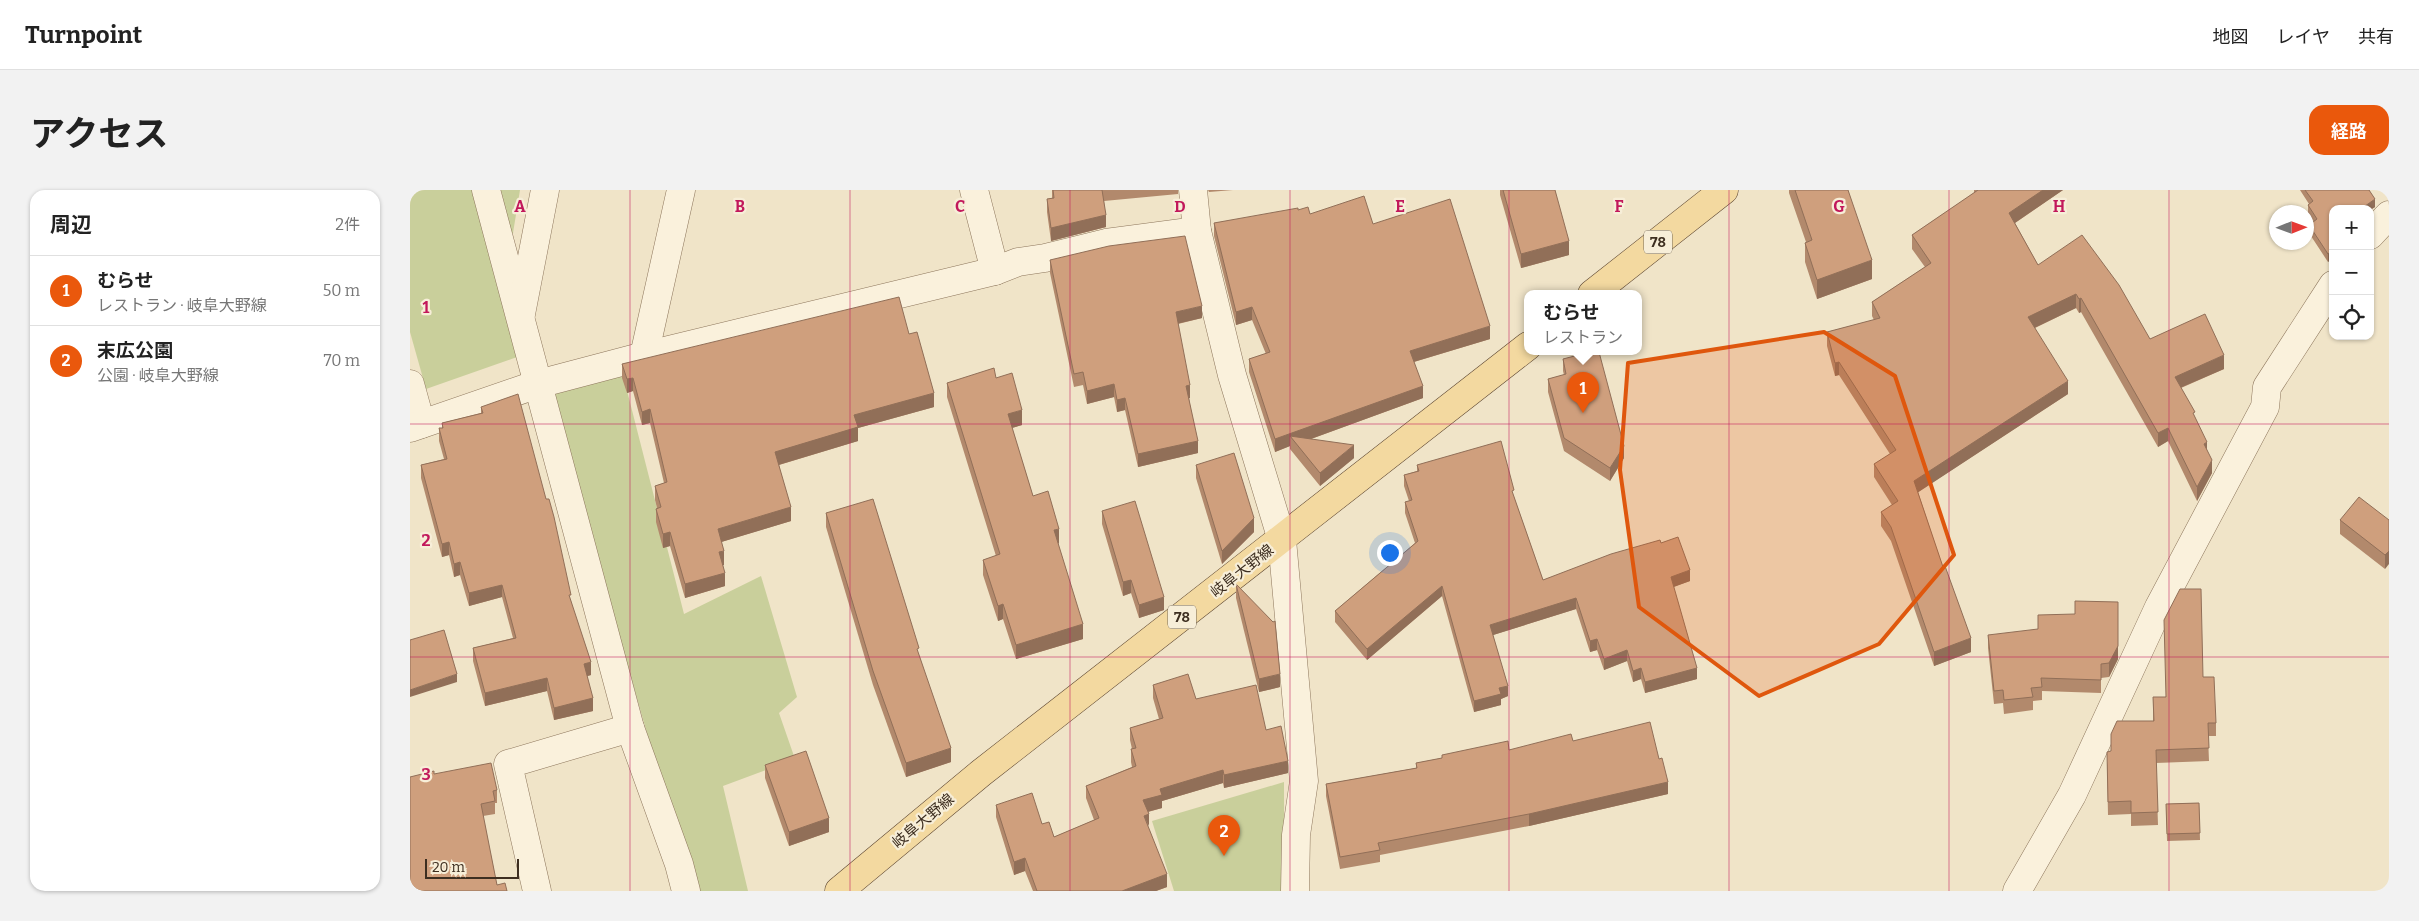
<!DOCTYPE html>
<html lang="ja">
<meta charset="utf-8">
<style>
body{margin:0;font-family:Bitter,"Noto Sans JP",serif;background:#f2f2f2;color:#222}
.controls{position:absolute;right:15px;top:15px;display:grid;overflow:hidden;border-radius:10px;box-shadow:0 1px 4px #0004}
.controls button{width:45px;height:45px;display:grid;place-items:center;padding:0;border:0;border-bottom:1px solid #e0e0e0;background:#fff;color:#222;font:25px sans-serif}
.compass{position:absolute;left:1859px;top:15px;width:45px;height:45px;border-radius:50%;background:#fff;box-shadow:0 1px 4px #0004;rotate:89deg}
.scale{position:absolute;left:15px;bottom:12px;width:94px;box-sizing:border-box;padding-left:5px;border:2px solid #3d2e20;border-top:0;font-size:14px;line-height:18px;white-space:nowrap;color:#3d2e20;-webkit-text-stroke:4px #f7eed8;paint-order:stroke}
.you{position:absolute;left:979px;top:362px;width:18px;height:18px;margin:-12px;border:4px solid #fff;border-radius:50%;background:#1a73e8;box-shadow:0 0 0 8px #1a73e833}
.badge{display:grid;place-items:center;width:32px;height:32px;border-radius:50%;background:#ea580c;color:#fff;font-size:16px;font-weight:700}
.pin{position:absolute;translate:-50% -41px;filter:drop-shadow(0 1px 2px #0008)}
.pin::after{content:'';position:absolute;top:26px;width:18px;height:15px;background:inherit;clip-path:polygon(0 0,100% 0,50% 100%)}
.popup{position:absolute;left:1114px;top:100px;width:118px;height:65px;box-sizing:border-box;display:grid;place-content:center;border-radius:10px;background:#fff;filter:drop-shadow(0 1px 4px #0005);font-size:16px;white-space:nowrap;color:#767676}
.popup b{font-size:19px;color:#222}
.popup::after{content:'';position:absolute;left:50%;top:100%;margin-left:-10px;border:10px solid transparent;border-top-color:#fff}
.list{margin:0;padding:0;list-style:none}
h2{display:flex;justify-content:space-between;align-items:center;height:65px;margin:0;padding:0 20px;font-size:21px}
h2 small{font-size:16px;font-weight:400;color:#767676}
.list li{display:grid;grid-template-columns:32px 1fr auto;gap:15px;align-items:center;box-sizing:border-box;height:70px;padding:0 20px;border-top:1px solid #e0e0e0}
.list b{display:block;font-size:19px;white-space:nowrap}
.list p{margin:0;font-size:16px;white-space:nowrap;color:#767676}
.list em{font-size:16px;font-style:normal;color:#767676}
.icon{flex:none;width:28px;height:28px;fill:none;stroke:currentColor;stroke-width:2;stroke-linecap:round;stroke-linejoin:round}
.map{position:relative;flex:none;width:1979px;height:701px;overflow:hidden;border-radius:15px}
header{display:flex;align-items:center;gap:30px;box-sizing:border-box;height:70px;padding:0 25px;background:#fff;border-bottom:1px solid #e0e0e0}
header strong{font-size:24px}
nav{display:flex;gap:28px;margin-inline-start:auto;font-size:18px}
.intro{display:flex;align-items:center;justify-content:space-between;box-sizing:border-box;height:120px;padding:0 30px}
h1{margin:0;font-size:35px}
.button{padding:12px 22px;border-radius:15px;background:#ea580c;color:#fff;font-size:18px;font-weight:700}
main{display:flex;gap:30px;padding:0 30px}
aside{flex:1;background:#fff;border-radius:15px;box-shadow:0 1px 4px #0004}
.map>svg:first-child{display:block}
.green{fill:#c9cf9b}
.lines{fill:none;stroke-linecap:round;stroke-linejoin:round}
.minor-casing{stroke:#8d765c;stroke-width:29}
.primary-casing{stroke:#5b4430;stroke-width:29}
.minor{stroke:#faf1dc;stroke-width:28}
.primary{stroke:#f3d9a0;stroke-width:28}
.wall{fill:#b2896c}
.shaded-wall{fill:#916f58}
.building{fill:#cf9f7d;stroke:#916f58}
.marked{fill:#df570d;fill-opacity:0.2;stroke:#df570d;stroke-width:4;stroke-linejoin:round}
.grid{fill:none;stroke:#c2185b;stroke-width:1;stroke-opacity:0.55}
.labels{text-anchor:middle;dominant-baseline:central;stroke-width:4.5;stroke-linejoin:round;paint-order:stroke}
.shield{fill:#f7eed8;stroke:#756857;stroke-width:1}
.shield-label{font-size:14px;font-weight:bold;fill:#3d2e20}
.street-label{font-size:15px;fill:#3d2e20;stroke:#f7eed8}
.grid-label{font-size:16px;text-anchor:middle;font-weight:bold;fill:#c2185b;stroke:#f7eed8;stroke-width:4.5;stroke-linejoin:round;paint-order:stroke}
</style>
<header>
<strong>Turnpoint</strong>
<nav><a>地図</a><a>レイヤ</a><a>共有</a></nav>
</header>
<div class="intro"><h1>アクセス</h1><a class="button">経路</a></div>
<main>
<aside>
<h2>周辺<small>2件</small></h2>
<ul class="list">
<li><span class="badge">1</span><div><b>むらせ</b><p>レストラン · 岐阜大野線</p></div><em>50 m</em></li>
<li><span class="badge">2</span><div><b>末広公園</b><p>公園 · 岐阜大野線</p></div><em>70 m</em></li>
</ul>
</aside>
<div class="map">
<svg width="1979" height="701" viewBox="0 0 1979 701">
<rect width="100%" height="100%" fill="#f0e4c8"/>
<g class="green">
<polygon points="0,0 63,0 110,166 16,199 0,142"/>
<polygon points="78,0 110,0 103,43 90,47"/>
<polygon points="212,181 274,424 351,386 387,507 369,523 385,569 313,596 338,701 282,701 139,200"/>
<polygon points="874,592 874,701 764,701 742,631"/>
</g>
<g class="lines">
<defs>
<g id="minor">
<polyline points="76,0 220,538 269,674 276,701"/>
<polyline points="564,0 585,81"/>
<polyline points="783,0 787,41 822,185 872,350 894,591 886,645 885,701"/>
<polyline points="1960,45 1979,25"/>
<polyline points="111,124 135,0"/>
<polyline points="234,166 271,0"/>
<polyline points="0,194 11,234"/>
<polyline points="0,238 128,194 234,166 585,81 608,72 635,68 696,53 787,41"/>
<polyline points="127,701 98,574 220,538"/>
<polyline points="1607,701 1662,605 1749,417 1855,217 1857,197 1923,95"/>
</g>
<g id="primary">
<polyline points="1182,104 1314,0"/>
<polyline points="429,701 571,583 1118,156"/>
</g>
</defs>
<use href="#minor" class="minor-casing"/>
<use href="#primary" class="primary-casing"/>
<use href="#minor" class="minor"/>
<use href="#primary" class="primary"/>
</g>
<g class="wall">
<polygon points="642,0 768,0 768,4 694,11 696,37 641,51 637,22 637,9 642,8"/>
<polygon points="798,0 823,0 799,2"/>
<polygon points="1090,0 1145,0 1159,65 1111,78 1090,5"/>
<polygon points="1379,0 1438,0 1462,89 1407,109 1395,72 1395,53 1396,52 1379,3"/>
<polygon points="1564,0 1653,0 1605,33 1628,75 1740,149 1814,179 1771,198 1785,228 1797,260 1802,283 1787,311 1758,251 1748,257 1671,122 1669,123 1666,118 1625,138 1658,204 1508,302 1561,462 1524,476 1481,351 1471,336 1471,322 1482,315 1464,287 1464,274 1480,264 1429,185 1425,186 1417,156 1417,142 1464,130 1462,126 1462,112 1515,77 1502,59 1502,45 1564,3"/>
<polygon points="1890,0 1959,0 1965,17 1960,20 1960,19 1923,19 1918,72 1899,43 1899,35 1904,32 1898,23 1898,15 1899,14"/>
<polygon points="888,20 900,24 963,34 1080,149 1004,172 1013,208 901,249 944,268 910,296 880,259 880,256 865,262 839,182 839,169 856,164 842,130 826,135 804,46 804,33"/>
<polygon points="640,70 792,128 768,134 780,208 779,208 788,263 728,277 715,220 707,222 704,207 677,214 673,195 664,197 640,83"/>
<polygon points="499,144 524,217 448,238 448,251 369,275 381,331 311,352 315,396 275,408 260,356 253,358 246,332 246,319 247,318 245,310 245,296 254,293 240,233 232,235 223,201 217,203 212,188 212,174"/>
<polygon points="1153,169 1214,268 1200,291 1154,261 1138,202 1138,189 1154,185 1153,181"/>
<polygon points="586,188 612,235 602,238 623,306 649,353 648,354 673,449 606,469 593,429 588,431 573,385 573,370 586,366 537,207 537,193"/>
<polygon points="71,217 161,411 181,485 177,486 183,521 144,530 137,501 75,516 63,471 63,458 103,448 92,407 59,416 50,385 44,387 39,365 32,367 11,288 11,275 34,269 29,251 29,238 32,238 32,233 71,223"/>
<polygon points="786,275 844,342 812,374 786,288"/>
<polygon points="1007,275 1104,307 1133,390 1251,353 1280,391 1263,397 1287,489 1235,503 1231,489 1223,492 1217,471 1194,480 1187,460 1180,462 1166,419 1083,445 1098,506 1091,509 1091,515 1064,522 1032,406 957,470 925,432 925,421 1005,353 995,323 995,312 999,311 994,296 994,285 1007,281"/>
<polygon points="692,321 754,420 729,428 721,403 713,406 692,334"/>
<polygon points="416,323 509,465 541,572 496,587 463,495 416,337"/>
<polygon points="1930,330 1979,330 1975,379 1930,344"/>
<polygon points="826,394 870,497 849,502 826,408"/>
<polygon points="1578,445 1708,469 1699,487 1691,488 1691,503 1632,501 1632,510 1623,511 1623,520 1594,524 1593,513 1584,514 1578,458"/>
<polygon points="1793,487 1806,533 1806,546 1798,546 1799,571 1746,573 1748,635 1721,636 1721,624 1698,625 1697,575 1701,561 1743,531 1743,507 1755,507"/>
<polygon points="743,495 786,509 856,540 878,583 814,598 813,593 752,611 752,618 738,622 738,637 757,697 746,701 623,701 615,681 604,685 586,627 586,615 632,634 644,647 684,630 676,608 676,596 722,577 721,572 721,559 722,559 720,550 720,538 749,529 743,508"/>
<polygon points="1163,551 1249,569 1258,604 1119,636 970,665 970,672 930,679 916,606 916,594 1006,578 1006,573 1032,568 1032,565 1099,560"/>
<polygon points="355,575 419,642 379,656 355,588"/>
<polygon points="24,584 87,600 87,613 85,613 85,624 73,626 87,695 0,701"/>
<polygon points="1789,613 1790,650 1757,651 1756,614"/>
</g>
<g class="shaded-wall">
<polygon points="1633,0 1653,0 1599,37 1599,23"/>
<polygon points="1965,9 1965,17 1960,20 1960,19 1951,19"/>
<polygon points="696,25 696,37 641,51 641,38"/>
<polygon points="1159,51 1159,65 1111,78 1111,64"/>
<polygon points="1923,61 1923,69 1918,72 1918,64"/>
<polygon points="1462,70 1462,89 1407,109 1407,90"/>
<polygon points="1666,104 1666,118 1618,141 1618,127"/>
<polygon points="1671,108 1671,122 1669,123 1669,109"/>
<polygon points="792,116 792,128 766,134 766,122"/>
<polygon points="842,117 842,130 826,135 826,122"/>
<polygon points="1080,136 1080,149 1000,173 1000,161"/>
<polygon points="1814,165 1814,179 1765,200 1765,187"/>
<polygon points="1429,172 1429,185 1425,186 1425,173"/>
<polygon points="223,188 223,201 217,203 217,189"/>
<polygon points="1658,191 1658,204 1504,305 1504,291"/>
<polygon points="704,194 704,207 677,214 677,201"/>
<polygon points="780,195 780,208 776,209 776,196"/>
<polygon points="1013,196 1013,208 887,254 880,246 880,256 865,262 865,249"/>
<polygon points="524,203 524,217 448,238 448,251 365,276 365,262 444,225"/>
<polygon points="715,208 715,220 707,222 707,210"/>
<polygon points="240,219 240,233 232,235 232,222"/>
<polygon points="612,220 612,235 598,239 598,224"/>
<polygon points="1758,238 1758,251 1748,257 1748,243"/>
<polygon points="788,251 788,263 728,277 728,264"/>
<polygon points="1797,252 1797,266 1794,254"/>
<polygon points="944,255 944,268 910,296 910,283"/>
<polygon points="1214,256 1214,268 1200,291 1200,278"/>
<polygon points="1802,270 1802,283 1787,311 1787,297"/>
<polygon points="381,317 381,331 308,353 308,339"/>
<polygon points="844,328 844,342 812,374 812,361"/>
<polygon points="649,339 649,353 644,355 644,340"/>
<polygon points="260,342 260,356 253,358 253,344"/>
<polygon points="39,352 39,365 32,367 32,354"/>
<polygon points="314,361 314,375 309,376 309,362"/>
<polygon points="1979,361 1979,374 1975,379 1975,365"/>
<polygon points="50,372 50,385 44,387 44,374"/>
<polygon points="1280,380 1280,391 1261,398 1261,387"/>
<polygon points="315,383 315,396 275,408 275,394"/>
<polygon points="721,390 721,403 713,406 713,392"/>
<polygon points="92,395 92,407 59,416 59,403"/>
<polygon points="1032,396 1032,406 957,470 957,459"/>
<polygon points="754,407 754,420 729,428 729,415"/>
<polygon points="1166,408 1166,419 1080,446 1080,435"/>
<polygon points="1708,412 1708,469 1699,487 1699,473"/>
<polygon points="593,414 593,429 588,431 588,416"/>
<polygon points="673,434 673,449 606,469 606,455"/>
<polygon points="1561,448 1561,462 1524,476 1524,462"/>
<polygon points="1187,449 1187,460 1180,462 1180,451"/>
<polygon points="1217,460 1217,471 1194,480 1194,469"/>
<polygon points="181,472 181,485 174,487 174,474"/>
<polygon points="1231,478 1231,489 1223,492 1223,481"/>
<polygon points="1287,478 1287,489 1235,503 1235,492"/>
<polygon points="47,484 47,492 0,507 0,500"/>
<polygon points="870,484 870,497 849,502 849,489"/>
<polygon points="137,488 137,501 75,516 75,503"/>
<polygon points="1098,496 1098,506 1091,509 1091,515 1064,522 1064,511 1089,498"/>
<polygon points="183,508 183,521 144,530 144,518"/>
<polygon points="541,558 541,572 496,587 496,573"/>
<polygon points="878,571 878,583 814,598 814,585"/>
<polygon points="813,580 813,593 752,611 752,618 733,623 733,610 750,599"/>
<polygon points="1258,592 1258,604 1119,636 1119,624"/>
<polygon points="739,624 739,636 734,626"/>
<polygon points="419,628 419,642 379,656 379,642"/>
<polygon points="615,668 615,681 604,685 604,672"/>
<polygon points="757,684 757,697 746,701 712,701"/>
</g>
<g class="building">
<polygon points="643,0 692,0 696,25 641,38 637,9 644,8"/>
<polygon points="1093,0 1145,0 1159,51 1111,64"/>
<polygon points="1385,0 1438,0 1462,70 1407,90 1395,53 1402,50"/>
<polygon points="1568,0 1633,0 1599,23 1628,75 1672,45 1709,95 1740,149 1795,124 1814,165 1765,187 1785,222 1783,223 1797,252 1794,254 1802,270 1787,297 1758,238 1748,243 1671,108 1669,109 1666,104 1618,127 1658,191 1504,291 1533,377 1535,376 1561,448 1524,462 1481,337 1471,322 1488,311 1464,274 1486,260 1429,172 1425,173 1417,142 1470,128 1462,112 1521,73 1502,45"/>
<polygon points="1895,0 1959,0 1965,9 1951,19 1923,19 1923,61 1918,64 1899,35 1907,29 1898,15 1903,11"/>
<polygon points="954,6 963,34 1040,9 1080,136 1000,161 1013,196 865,249 839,169 860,162 842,117 826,122 804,33 888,18 888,20 898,17 900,24"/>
<polygon points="775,46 792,116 766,122 780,195 776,196 788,251 728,264 715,208 707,210 704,194 677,201 673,182 664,184 640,70 699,56"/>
<polygon points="489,107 499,144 507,142 524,203 444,225 448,237 365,262 381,317 308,339 314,361 309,362 315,383 275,394 260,342 253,344 246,319 251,317 245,296 257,292 240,219 232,222 223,188 217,189 212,174"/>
<polygon points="1180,162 1189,162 1214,256 1200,278 1154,248 1138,189 1156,184 1153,169"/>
<polygon points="584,178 586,188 602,183 612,220 598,224 623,306 638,301 649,339 644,340 673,434 606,455 593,414 588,416 573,370 590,364 537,193"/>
<polygon points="108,204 136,309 139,309 144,327 161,405 159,405 181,472 174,474 183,508 144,518 137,488 75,503 63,458 106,448 92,395 59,403 50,372 44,374 39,352 32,354 11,275 37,269 29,238 33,238 32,233 73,223 71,217"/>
<polygon points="880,246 944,255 910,283"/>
<polygon points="1091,251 1104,300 1102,301 1133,390 1201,364 1250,350 1251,353 1268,347 1280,380 1261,387 1287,478 1235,492 1231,478 1223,481 1217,460 1194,469 1187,449 1180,451 1166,408 1080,435 1098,496 1089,498 1091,504 1064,511 1032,396 957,459 925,421 1008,351 995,312 1002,310 994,285 1009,281 1007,275"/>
<polygon points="824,263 844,328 812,361 786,275"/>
<polygon points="1949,307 1979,330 1979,361 1975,365 1930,330"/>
<polygon points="463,309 509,458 507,459 541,558 496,573 463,481 416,323"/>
<polygon points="725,311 754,407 729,415 721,390 713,392 692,321"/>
<polygon points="826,394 863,432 865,431 870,484 849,489"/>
<polygon points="1770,399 1791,399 1793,487 1804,487 1806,533 1798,533 1799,558 1746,560 1748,622 1721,623 1721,611 1698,612 1697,562 1701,561 1701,544 1707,531 1744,531 1743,507 1756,507 1754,430"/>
<polygon points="1665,411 1708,412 1708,456 1699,473 1691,474 1691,490 1631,488 1632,497 1621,498 1623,507 1594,510 1593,500 1584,501 1578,445 1628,439 1628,425 1665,424"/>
<polygon points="34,440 47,484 0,500 0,450"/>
<polygon points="778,484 786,509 846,495 856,540 871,536 878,571 814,585 813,580 750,599 752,605 733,610 739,624 734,626 757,684 712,701 627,701 615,668 604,672 586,615 622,603 632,634 639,632 644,647 689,628 676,596 726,576 721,559 726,558 720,538 753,528 743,495"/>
<polygon points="1240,532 1249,569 1252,568 1258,592 1119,624 968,653 970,660 930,667 916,594 1007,578 1006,573 1032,568 1032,565 1098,551 1099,560 1161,544 1163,551"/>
<polygon points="396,561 419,628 379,642 355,575"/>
<polygon points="81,573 87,600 83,601 85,611 71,614 87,695 95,693 97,701 0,701 0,587 24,581 24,584"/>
<polygon points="1789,613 1790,643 1757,644 1756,614"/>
</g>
<path class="marked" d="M1414,142L1485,186L1544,365L1469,454L1349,506L1229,417L1210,280L1218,173Z"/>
<path class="grid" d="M220,0V701M440,0V701M660,0V701M880,0V701M1099,0V701M1319,0V701M1539,0V701M1759,0V701M0,234H1979M0,467H1979"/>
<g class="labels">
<g class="shield">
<rect x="1234" y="40.5" width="28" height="23" rx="4"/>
<rect x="758" y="415.5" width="28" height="23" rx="4"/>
</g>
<g class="shield-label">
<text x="1248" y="52">78</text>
<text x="772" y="427">78</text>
</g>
<g class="street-label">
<text transform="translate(832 381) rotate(-38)">岐阜大野線</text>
<text transform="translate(513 631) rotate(-40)">岐阜大野線</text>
</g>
</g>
<g class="grid-label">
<text x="110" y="22">A</text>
<text x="330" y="22">B</text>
<text x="550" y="22">C</text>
<text x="770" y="22">D</text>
<text x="990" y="22">E</text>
<text x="1209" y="22">F</text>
<text x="1429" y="22">G</text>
<text x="1649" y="22">H</text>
<text x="16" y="123">1</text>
<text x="16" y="356">2</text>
<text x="16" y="590">3</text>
</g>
</svg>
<div class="controls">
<button>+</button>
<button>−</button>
<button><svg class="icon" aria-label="locate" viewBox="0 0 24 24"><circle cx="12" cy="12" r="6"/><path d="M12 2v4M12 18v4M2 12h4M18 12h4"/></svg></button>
</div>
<svg class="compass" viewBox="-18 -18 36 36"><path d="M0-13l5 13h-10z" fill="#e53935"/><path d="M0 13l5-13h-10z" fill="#767676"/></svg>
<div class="scale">20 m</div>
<div class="you"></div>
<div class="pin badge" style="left:1173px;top:223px">1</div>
<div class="popup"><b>むらせ</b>レストラン</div>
<div class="pin badge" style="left:814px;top:666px">2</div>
</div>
</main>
